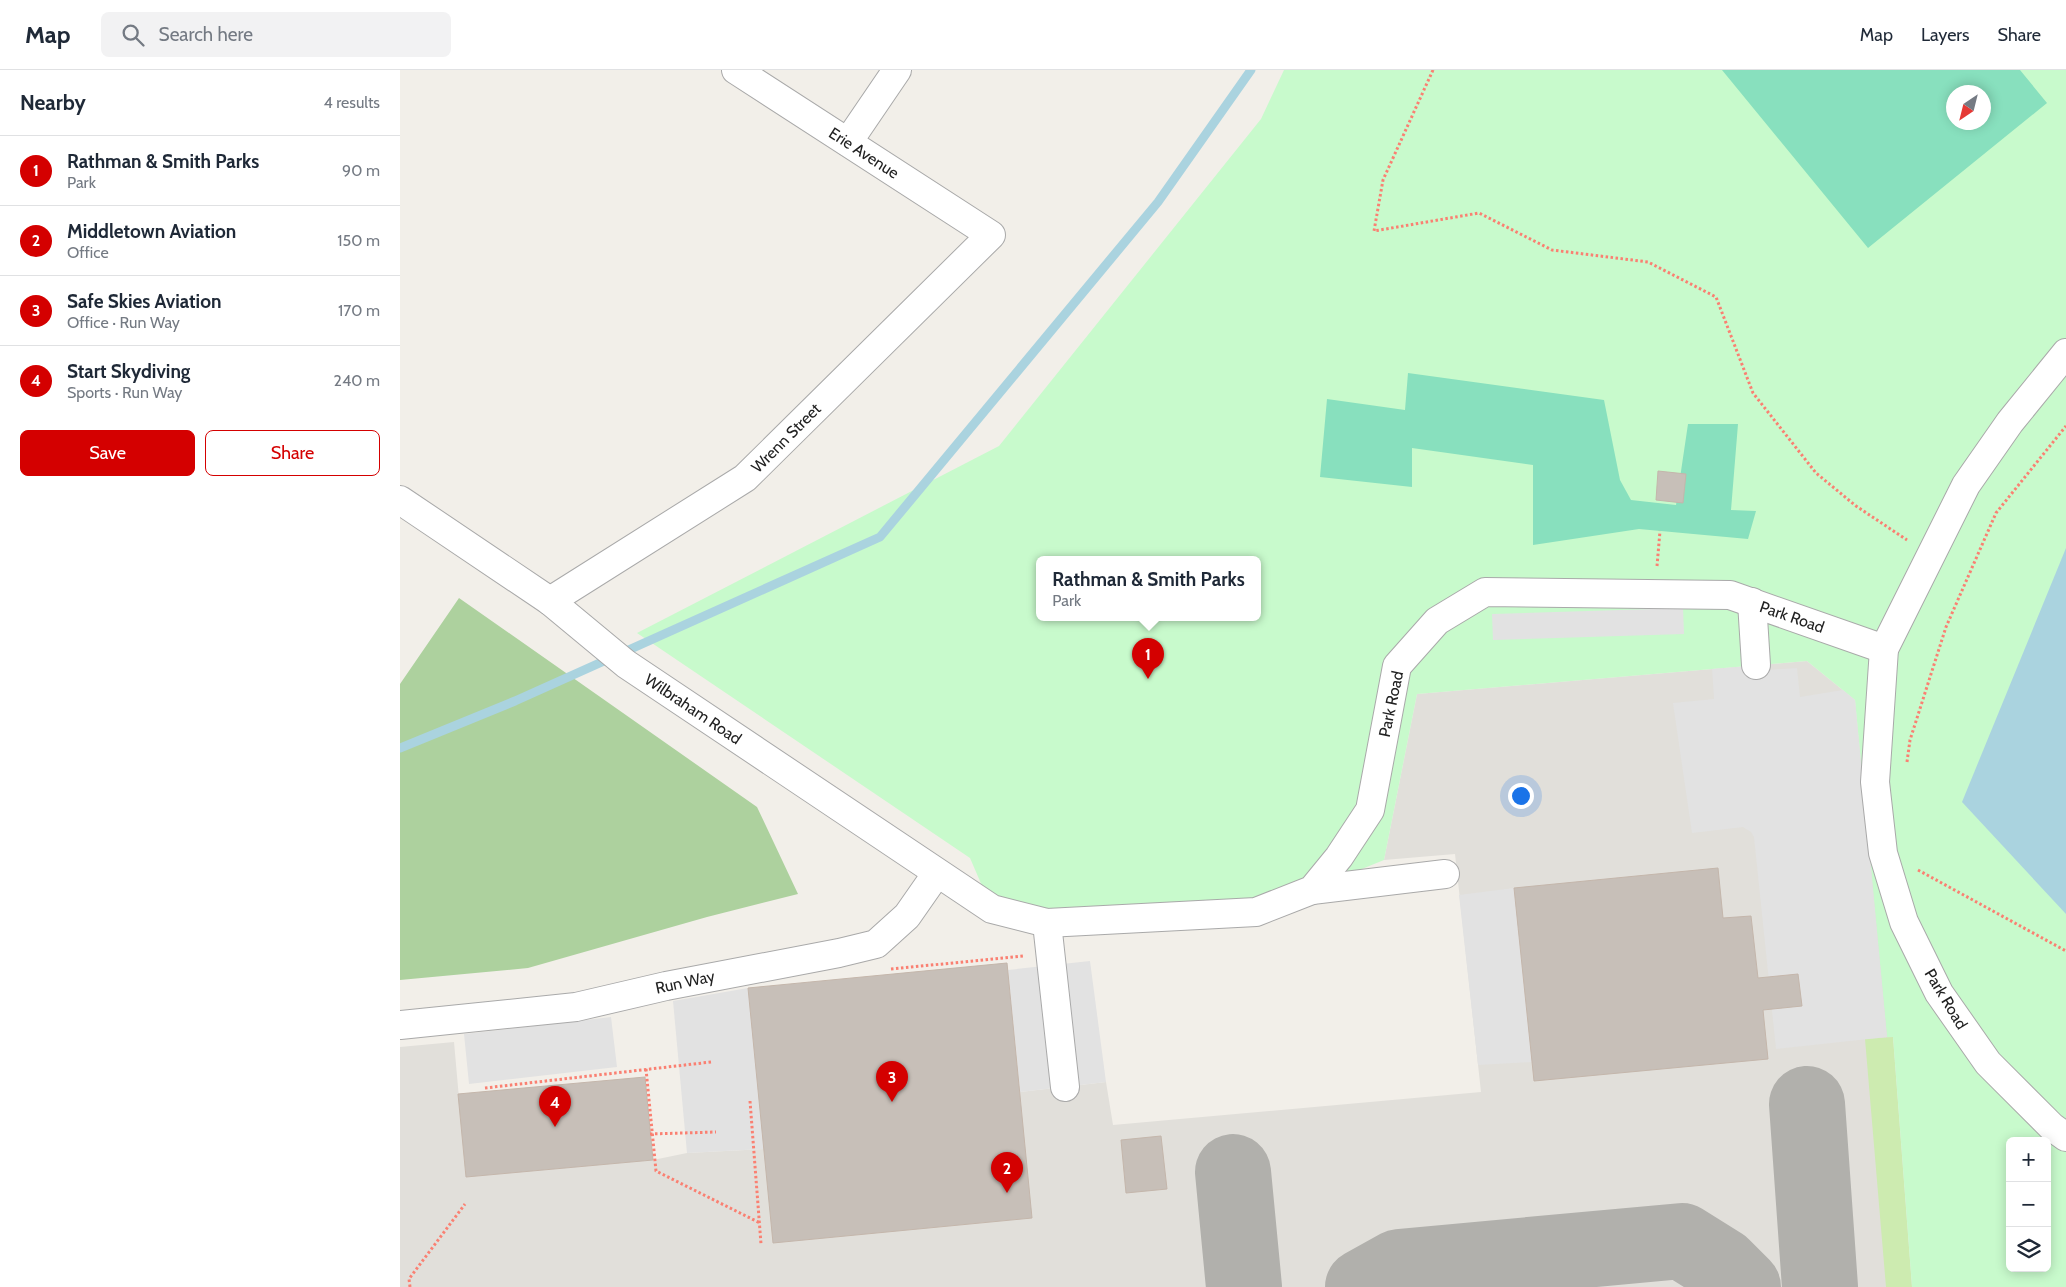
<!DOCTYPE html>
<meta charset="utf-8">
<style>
body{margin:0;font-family:Cabin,sans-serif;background:#f2f2f3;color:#1f2937}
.controls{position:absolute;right:15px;bottom:15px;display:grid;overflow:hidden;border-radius:8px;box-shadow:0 2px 12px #0003}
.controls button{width:45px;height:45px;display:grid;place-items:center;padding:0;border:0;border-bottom:1px solid #e0e1e3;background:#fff;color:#1f2937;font:25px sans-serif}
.compass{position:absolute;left:1546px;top:15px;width:45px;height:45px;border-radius:50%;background:#fff;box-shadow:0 2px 12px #0003;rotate:215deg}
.you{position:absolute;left:1120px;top:725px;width:18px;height:18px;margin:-12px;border:4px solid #fff;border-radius:50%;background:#1a73e8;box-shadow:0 0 0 8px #1a73e833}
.badge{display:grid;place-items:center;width:32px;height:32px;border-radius:50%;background:#d40000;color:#fff;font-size:16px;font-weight:700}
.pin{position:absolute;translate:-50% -41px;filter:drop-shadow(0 1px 2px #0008)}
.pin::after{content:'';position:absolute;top:26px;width:18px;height:15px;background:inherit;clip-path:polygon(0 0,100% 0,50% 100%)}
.popup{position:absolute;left:636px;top:486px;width:225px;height:65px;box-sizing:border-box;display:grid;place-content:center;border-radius:8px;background:#fff;filter:drop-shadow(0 1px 4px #0005);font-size:16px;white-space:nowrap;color:#747a83}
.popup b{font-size:19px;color:#1f2937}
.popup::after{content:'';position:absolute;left:50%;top:100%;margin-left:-10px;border:10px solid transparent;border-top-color:#fff}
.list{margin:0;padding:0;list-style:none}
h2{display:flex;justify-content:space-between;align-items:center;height:65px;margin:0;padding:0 20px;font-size:21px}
h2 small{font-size:16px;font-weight:400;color:#747a83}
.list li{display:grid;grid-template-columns:32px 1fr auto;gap:15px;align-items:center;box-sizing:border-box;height:70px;padding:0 20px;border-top:1px solid #e0e1e3}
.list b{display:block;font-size:19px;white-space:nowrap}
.list p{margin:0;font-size:16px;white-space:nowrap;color:#747a83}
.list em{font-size:16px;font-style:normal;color:#747a83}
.actions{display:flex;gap:10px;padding:15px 20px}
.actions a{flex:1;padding:11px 0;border:1px solid #d40000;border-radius:8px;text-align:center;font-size:18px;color:#d40000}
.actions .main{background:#d40000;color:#fff}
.icon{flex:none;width:28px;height:28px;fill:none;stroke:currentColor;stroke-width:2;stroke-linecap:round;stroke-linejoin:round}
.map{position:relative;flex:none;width:1666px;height:1217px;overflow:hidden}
header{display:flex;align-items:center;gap:30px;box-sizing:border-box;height:70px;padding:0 25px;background:#fff;border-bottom:1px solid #e0e1e3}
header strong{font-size:24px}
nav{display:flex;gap:28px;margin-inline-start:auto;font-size:18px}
.search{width:350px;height:45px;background:#f2f2f3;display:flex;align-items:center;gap:12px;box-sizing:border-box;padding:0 18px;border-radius:8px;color:#747a83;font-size:19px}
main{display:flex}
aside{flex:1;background:#fff}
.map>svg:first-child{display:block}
.airport{fill:#e1dfda}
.grass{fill:#cdebb0}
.forest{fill:#add19e}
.park{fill:#c8facc;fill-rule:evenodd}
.pitch{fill:#88e0be;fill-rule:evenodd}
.parking{fill:#e2e2e2}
.water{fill:#aad3df}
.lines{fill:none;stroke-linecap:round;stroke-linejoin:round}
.stream{stroke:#aad3df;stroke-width:9}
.taxiway{stroke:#b1b0ac;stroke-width:76}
.building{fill:#c7bfb8;stroke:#c4b6ab}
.minor-casing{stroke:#a9a9a9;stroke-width:30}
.path{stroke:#fa8072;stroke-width:3;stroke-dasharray:2.5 2.5;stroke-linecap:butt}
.minor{stroke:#fff;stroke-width:28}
.labels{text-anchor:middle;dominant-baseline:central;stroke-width:4.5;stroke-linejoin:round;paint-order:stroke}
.street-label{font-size:16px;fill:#222;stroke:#fff}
</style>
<header>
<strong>Map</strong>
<div class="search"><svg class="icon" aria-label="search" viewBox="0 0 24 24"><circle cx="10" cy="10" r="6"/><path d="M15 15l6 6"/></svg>Search here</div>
<nav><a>Map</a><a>Layers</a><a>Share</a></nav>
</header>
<main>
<aside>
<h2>Nearby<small>4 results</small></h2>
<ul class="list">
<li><span class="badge">1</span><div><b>Rathman &amp; Smith Parks</b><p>Park</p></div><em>90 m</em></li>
<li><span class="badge">2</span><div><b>Middletown Aviation</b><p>Office</p></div><em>150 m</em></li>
<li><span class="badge">3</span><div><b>Safe Skies Aviation</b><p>Office · Run Way</p></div><em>170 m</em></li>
<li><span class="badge">4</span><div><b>Start Skydiving</b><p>Sports · Run Way</p></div><em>240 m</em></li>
</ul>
<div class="actions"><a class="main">Save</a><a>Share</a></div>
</aside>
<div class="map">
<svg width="1666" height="1217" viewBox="0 0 1666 1217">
<rect width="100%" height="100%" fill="#f2efe9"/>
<polygon class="airport" points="1407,591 1455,630 1488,967 1493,967 1512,1217 0,1217 0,977 54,972 66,1107 253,1090 287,1083 364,1079 348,918 607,893 620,1022 706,1012 713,1055 1081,1022 1055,784 984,790 1017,624"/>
<polygon class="grass" points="1493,967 1512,1217 1486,1217 1465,969"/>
<polygon class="forest" points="59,528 357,737 398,824 307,847 128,898 0,910 0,614"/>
<path class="park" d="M884,0H1666V1217H1512L1493,967H1487L1455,630L1407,591L1017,624L984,790L856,842L592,839L570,788L237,563L599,376L861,49ZM1554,22H1584V52H1554ZM639,490H857V548H639ZM1610,1071H1647V1198H1610Z"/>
<g class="pitch">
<path d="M1322,0H1620L1647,33L1468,178ZM1584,22V52H1554V22Z"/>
<polygon points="1008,303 1204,330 1220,410 1231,430 1276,435 1288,354 1338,354 1331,440 1356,441 1348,469 1239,459 1133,475 1133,395 1012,378 1012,417 920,407 927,329 1005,340"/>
</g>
<g class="parking">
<polygon points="1283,538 1284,564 1093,570 1092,544"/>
<polygon points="1365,595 1366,600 1397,598 1400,627 1443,620 1455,630 1487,967 1376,979 1354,767 1351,762 1343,757 1292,763 1273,633 1314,629 1312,599"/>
<polygon points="1114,818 1132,992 1078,995 1059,825"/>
<polygon points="690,891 706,1012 620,1022 608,900"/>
<polygon points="348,918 364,1079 287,1083 273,931"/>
<polygon points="211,947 217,997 69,1014 64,964"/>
</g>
<polygon class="water" points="1666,478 1666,844 1562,732"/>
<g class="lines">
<polyline class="stream" points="0,678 115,631 480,467 758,132 851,0"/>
<g class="taxiway">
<polyline points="1407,1034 1420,1217"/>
<polyline points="833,1102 844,1217"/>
<polyline points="963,1217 999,1197 1282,1171 1322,1196 1343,1217"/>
</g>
</g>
<g class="building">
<polygon points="1258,401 1286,404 1283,433 1256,430"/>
<polygon points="1318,798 1323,848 1351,846 1358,908 1398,904 1402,936 1363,940 1368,989 1134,1011 1114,818"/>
<polygon points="607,893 632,1148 373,1173 348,918"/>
<polygon points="245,1007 253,1090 66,1107 58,1024"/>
<polygon points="761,1066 767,1119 726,1123 721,1070"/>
</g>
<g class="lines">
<defs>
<g id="minor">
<polyline points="448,72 497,0"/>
<polyline points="1666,283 1610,352 1566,415 1484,579 1475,712 1483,783 1504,852 1539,923 1588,993 1652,1057 1666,1067"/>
<polyline points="0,430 150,531 226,594 592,839 647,853 856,842 912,820 939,787 970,740 997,596 1037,551 1085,522 1330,525 1484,579"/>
<polyline points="150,531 345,408 591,165 336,0"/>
<polyline points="1352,532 1356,595"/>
<polyline points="912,820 1045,804"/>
<polyline points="647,853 665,1017"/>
<polyline points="0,955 176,937 266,916 439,883 476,874 507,846 537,803"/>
</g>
</defs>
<use href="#minor" class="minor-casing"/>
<g class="path">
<polyline points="1033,0 983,110 974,161 1079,143 1152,180 1248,192 1316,227 1353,323 1416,403 1456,436 1507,470"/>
<polyline points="1257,496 1260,461"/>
<polyline points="1507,692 1510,670 1546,557 1596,443 1666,356"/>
<polyline points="1518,800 1666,881"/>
<polyline points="491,899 624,886"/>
<polyline points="246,999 256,1101 360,1153"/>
<polyline points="85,1018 311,992"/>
<polyline points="350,1031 361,1174"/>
<polyline points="250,1064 316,1062"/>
<polyline points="10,1217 9,1209 65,1134"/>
</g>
<use href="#minor" class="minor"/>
</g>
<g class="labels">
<g class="street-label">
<text transform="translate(464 83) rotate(33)">Erie Avenue</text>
<text transform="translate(386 368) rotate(-45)">Wrenn Street</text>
<text transform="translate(1392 547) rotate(19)">Park Road</text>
<text transform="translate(991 634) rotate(-78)">Park Road</text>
<text transform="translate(293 639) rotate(34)">Wilbraham Road</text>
<text transform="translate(285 912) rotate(-12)">Run Way</text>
<text transform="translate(1546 929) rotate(59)">Park Road</text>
</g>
</g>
</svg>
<div class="controls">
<button>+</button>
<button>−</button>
<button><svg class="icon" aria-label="layers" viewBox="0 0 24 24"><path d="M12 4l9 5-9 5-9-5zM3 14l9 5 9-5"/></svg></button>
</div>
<svg class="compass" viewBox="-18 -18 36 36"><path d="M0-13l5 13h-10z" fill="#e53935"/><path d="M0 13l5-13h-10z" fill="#747a83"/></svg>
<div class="you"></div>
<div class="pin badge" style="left:748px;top:609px">1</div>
<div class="popup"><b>Rathman &amp; Smith Parks</b>Park</div>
<div class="pin badge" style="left:607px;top:1123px">2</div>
<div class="pin badge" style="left:492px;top:1032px">3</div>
<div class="pin badge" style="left:155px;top:1057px">4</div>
</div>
</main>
